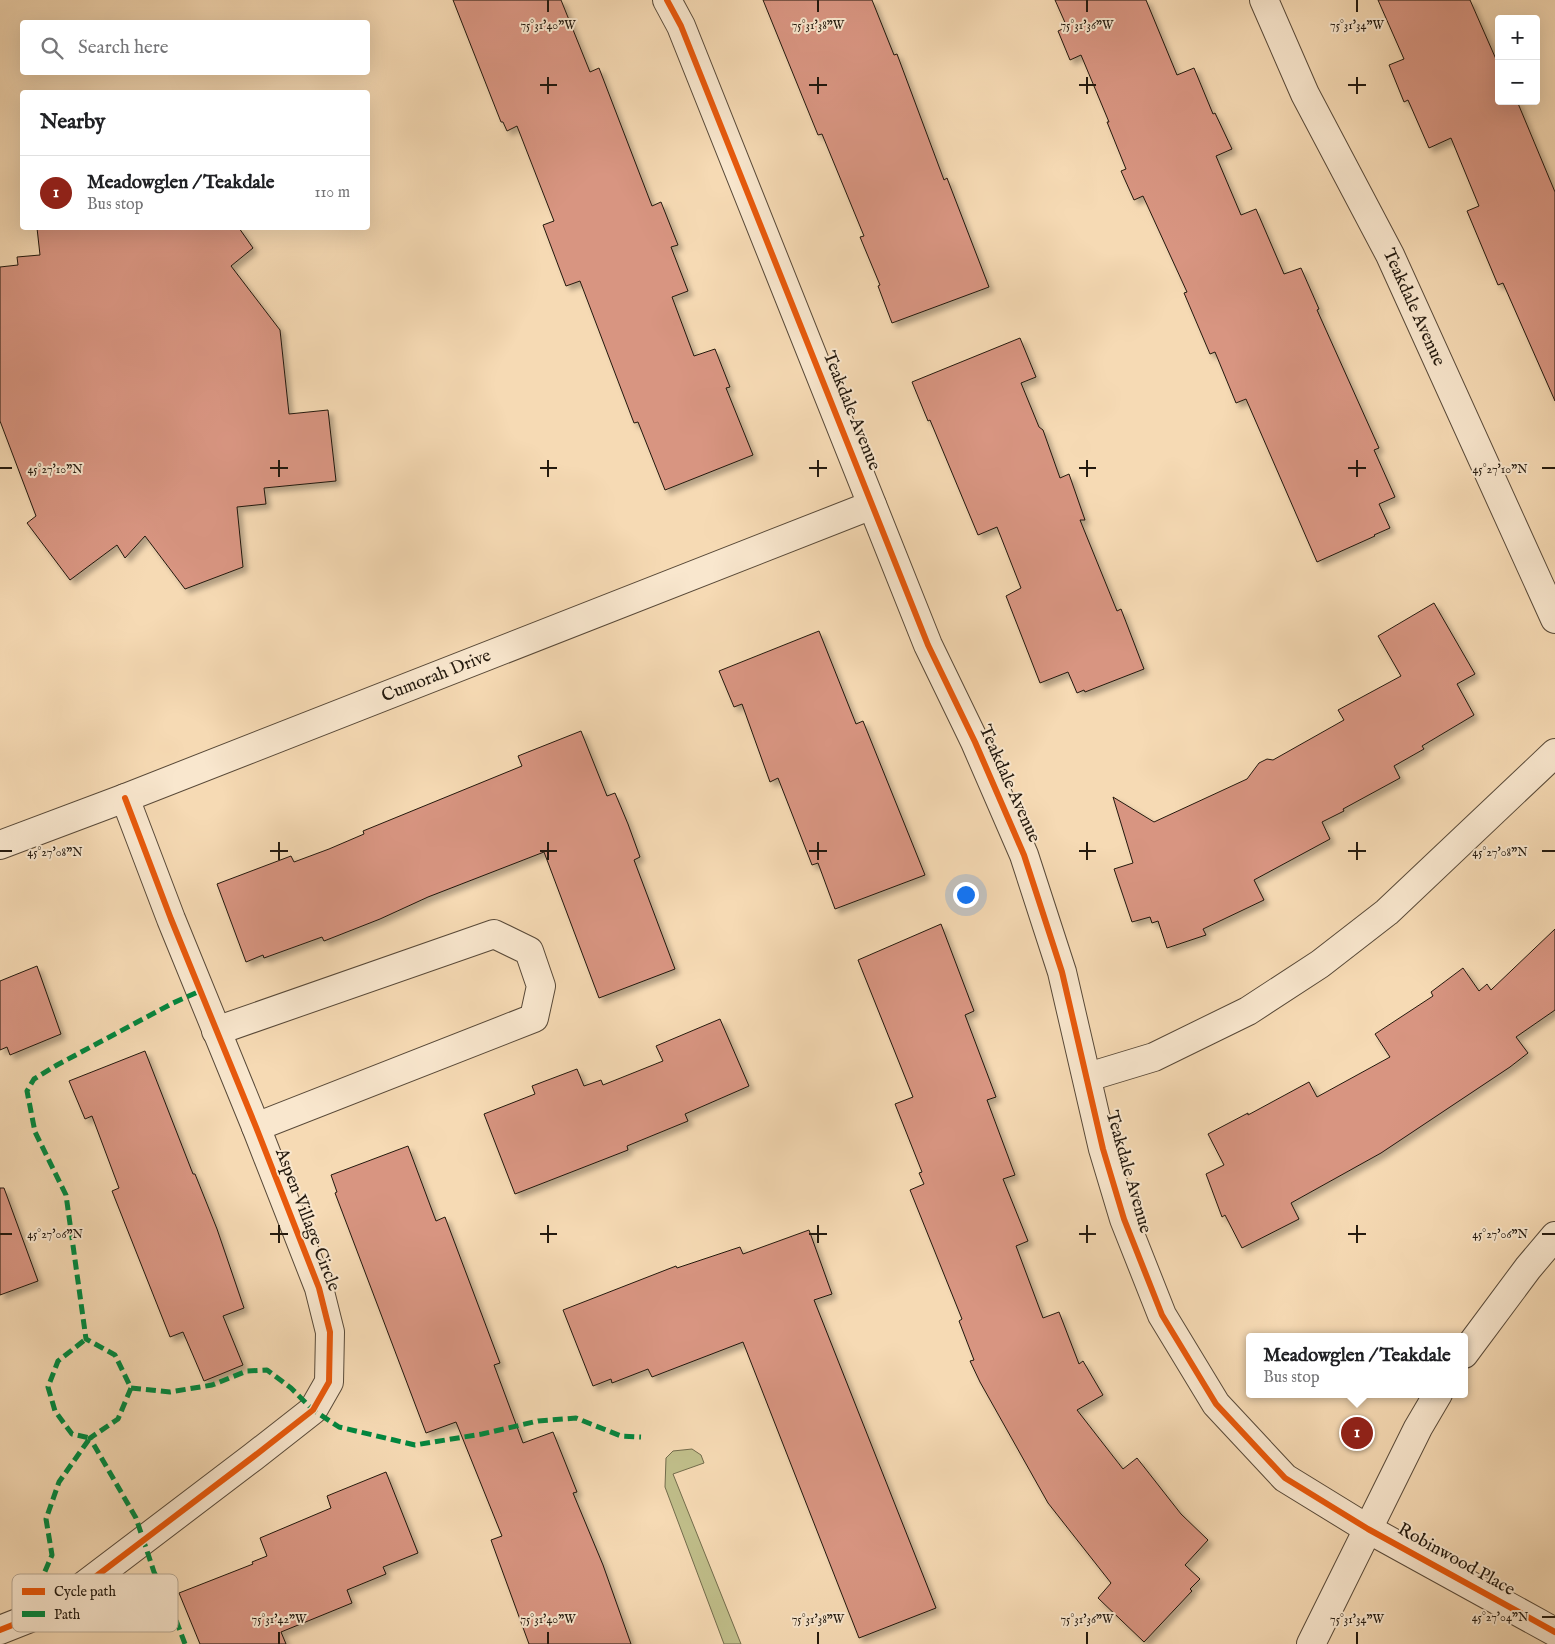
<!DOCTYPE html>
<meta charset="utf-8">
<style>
body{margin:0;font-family:"IM FELL English",serif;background:#f2f2f2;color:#202124}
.controls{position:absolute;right:15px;top:15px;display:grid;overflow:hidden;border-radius:5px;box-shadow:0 5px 20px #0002}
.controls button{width:45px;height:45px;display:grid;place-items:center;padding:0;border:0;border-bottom:1px solid #e0e0e0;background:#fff;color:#202124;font:25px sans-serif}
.you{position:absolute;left:965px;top:894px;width:18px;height:18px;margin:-12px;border:4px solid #fff;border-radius:50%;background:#1a73e8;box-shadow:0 0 0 8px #1a73e833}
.badge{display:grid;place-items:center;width:32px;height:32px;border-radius:50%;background:#8f2418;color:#fff;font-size:16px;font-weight:700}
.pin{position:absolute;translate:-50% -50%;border:2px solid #fff;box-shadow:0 1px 5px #0006}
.popup{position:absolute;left:1246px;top:1333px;width:222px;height:65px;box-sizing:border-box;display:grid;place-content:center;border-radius:5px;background:#fff;filter:drop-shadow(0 1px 4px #0005);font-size:16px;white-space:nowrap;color:#757577}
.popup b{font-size:19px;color:#202124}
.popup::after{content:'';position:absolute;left:50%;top:100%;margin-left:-10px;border:10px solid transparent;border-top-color:#fff}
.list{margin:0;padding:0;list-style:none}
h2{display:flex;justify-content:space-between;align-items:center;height:65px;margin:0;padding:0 20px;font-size:21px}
h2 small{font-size:16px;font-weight:400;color:#757577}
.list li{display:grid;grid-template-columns:32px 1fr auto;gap:15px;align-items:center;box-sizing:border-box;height:75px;padding:0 20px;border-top:1px solid #e0e0e0}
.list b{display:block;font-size:19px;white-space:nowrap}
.list p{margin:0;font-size:16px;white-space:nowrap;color:#757577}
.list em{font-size:16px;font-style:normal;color:#757577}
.icon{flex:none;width:28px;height:28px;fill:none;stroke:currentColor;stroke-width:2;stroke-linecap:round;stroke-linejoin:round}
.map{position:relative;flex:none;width:1555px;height:1644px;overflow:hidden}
.search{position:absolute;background:#fff;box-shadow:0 5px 20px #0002;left:20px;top:20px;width:350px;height:55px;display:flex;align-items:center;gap:12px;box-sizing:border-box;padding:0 18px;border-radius:5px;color:#757577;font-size:19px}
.panel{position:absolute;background:#fff;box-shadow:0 5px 20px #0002;left:20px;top:90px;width:350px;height:140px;border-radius:5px}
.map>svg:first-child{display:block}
.grass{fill:#c0be8a;stroke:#726c4c}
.building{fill:#d89581;stroke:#23190e;filter:url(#shadow)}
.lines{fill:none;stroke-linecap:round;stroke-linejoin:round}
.minor-casing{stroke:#584938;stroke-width:30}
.minor{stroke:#f9e7ce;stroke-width:28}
.quiet{stroke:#00873e;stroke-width:5;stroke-dasharray:10 5;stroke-linecap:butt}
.cycleway-casing{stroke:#f9e7ce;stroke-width:9}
.cycleway{stroke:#e8590c;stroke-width:6}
.ticks{fill:none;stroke:#23190e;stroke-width:2}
.labels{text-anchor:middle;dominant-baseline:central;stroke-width:4;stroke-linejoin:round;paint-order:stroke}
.street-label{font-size:18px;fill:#23190e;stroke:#f9e7ce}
.key{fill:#f9e7ce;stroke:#b9a994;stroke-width:1}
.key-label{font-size:14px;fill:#23190e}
.ticks-label{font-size:12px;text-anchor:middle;fill:#23190e;stroke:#f9e7ce;stroke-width:4;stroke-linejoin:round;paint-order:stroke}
</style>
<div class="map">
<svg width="1555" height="1644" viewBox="0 0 1555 1644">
<defs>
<filter id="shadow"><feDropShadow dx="4.5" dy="4.5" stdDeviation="2.5" flood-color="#0004"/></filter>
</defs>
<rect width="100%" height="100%" fill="#f6dab4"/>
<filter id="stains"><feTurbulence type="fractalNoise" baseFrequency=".004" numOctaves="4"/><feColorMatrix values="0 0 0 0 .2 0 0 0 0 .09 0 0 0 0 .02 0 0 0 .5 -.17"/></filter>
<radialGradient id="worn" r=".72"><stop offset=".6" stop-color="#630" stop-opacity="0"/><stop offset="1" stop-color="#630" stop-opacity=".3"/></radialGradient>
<polygon class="grass" points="692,1449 701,1455 704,1463 673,1474 741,1644 724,1644 665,1487 666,1458 673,1451"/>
<g class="building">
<polygon points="453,0 561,0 590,72 599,68 652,206 661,202 678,245 671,247 688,291 672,297 694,356 715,349 730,387 726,388 753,455 665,490 638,422 634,423 580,281 566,286 543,225 554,221 517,126 507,131 503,122 501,122"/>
<polygon points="763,0 872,0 894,55 897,54 944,180 947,178 989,287 892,323 878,286 880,285 860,237 864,236 822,134 818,135"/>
<polygon points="1055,0 1146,0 1177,75 1194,68 1213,114 1215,113 1232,149 1216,156 1241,215 1256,209 1284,274 1301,268 1319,309 1317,310 1379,448 1374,450 1395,497 1379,504 1390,528 1374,535 1375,536 1317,562 1246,399 1236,403 1215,352 1210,354 1184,293 1187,292 1143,196 1134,200 1121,171 1126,169 1107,122 1109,122 1081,55 1070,60 1058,31 1067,27"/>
<polygon points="1378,0 1470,0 1499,66 1499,101 1517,101 1555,192 1555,401 1503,283 1498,285 1467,211 1479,206 1451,138 1429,148 1408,100 1404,102 1389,65 1404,59"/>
<polygon points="37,228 239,228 253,248 231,266 280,330 289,414 328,410 336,481 264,488 266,504 237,507 243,567 185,589 145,536 125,558 117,545 70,580 27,523 36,516 0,421 0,267 18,265 17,257 40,255"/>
<polygon points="1020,338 1036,377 1021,383 1039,427 1043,430 1060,478 1069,474 1085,520 1080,520 1117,611 1121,609 1144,669 1085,692 1084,690 1077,693 1068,672 1040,683 1006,596 1021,588 997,527 978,535 930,420 928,421 912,382"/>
<polygon points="1434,603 1475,674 1457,684 1474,715 1422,746 1424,749 1394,766 1400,778 1343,809 1344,811 1322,822 1330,839 1254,880 1264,900 1203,929 1206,935 1167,948 1158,921 1152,923 1150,917 1132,922 1114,869 1133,863 1113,797 1154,822 1247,779 1259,763 1267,759 1273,760 1344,720 1338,710 1401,676 1378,636"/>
<polygon points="819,631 856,724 863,721 925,875 835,909 818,863 812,865 778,778 770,782 742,704 734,707 719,671"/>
<polygon points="581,731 607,796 615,793 628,824 640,857 634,860 675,969 599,998 544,852 428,897 380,919 324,941 322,937 264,958 263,955 246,962 217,884 291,856 294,862 329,849 364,834 363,831 522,766 518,756"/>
<polygon points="941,924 974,1011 965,1015 996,1097 987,1100 1015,1175 1003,1179 1028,1241 1016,1246 1043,1318 1059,1312 1079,1364 1083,1361 1103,1395 1077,1410 1123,1469 1137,1458 1181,1514 1208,1540 1185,1565 1200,1579 1190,1589 1192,1591 1144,1642 1098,1598 1111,1583 1048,1503 980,1382 970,1361 974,1360 959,1321 962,1319 910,1190 924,1184 919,1173 922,1172 895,1104 913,1097 858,960"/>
<polygon points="1555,929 1555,1010 1516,1037 1528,1053 1510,1067 1381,1153 1291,1203 1299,1219 1242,1248 1225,1215 1222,1217 1206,1174 1224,1165 1208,1134 1248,1113 1248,1115 1309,1082 1317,1097 1390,1057 1375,1034 1433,996 1431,992 1463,968 1479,991 1487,984 1491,990"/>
<polygon points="37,966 61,1034 10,1055 7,1047 0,1050 0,981"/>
<polygon points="720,1019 749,1086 685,1114 688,1121 627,1146 628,1150 515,1194 484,1114 535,1094 532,1086 577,1069 584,1086 601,1080 603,1085 663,1061 656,1046"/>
<polygon points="145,1051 193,1174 195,1174 217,1229 244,1308 223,1316 243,1365 204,1381 183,1332 170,1337 112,1191 119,1188 92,1116 85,1119 69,1081"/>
<polygon points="408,1146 436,1221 445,1217 500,1363 494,1365 523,1443 553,1432 577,1492 573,1493 603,1565 631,1644 529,1644 491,1540 502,1536 456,1422 426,1433 343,1214 335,1193 337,1192 331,1175"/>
<polygon points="0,1188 4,1188 38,1281 0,1295"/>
<polygon points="809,1230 832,1294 814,1300 936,1608 859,1638 743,1342 652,1377 648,1369 612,1383 611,1379 593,1386 563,1310 676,1266 677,1268 740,1247 743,1254"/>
<polygon points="386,1472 418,1553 383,1567 386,1574 347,1590 352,1603 281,1632 286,1644 200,1644 179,1593 253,1564 252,1562 267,1556 260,1538 331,1508 327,1496"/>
</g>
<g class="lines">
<defs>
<g id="minor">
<polyline points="667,0 681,26 928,645 975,742 1024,855 1062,972 1103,1149 1124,1219 1162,1315 1216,1404 1285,1478 1368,1529 1555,1632"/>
<path id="s1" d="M1264,0L1305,94L1390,255L1555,619"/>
<path id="s2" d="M0,845L125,798L872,505"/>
<polyline points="216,1031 494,934 529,951 541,986 534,1018 256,1127"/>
<polyline points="1088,1077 1154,1057 1248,1011 1320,964 1387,912 1555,753"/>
<polyline points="1464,1354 1528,1268 1555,1236"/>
<polyline points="0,1630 53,1609 253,1457 313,1410 329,1382 330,1332 319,1288 256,1127 171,919 125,798"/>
<polyline points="1311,1644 1418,1428 1438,1394"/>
</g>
</defs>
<use href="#minor" class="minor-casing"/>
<use href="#minor" class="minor"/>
<g class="quiet">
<polyline points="131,1388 170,1392 212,1385 247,1371 267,1370 291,1388 313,1410 339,1427 415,1445 482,1434 538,1421 576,1418 621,1436 641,1437"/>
<polyline points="53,1609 37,1590 52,1555 46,1519 59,1482 90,1438 72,1434 55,1411 48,1387 58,1361 86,1339"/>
<polyline points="185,1644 171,1607 154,1572 136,1518 90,1438 118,1419 131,1388 115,1355 86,1339 66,1195 35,1132 27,1091 34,1079 57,1065 173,1003 200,991"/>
</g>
<defs>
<g id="cycleway">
<polyline points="667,0 681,26 928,645 975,742 1024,855 1062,972 1103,1149 1124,1219 1162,1315 1216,1404 1285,1478 1368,1529 1555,1632"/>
<polyline points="0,1630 53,1609 253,1457 313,1410 329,1382 330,1332 319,1288 256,1127 171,919 125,798"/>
</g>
</defs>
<use href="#cycleway" class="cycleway-casing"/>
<use href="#cycleway" class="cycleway"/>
</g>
<path class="ticks" d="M548,0V12M818,0V12M1087,0V12M1357,0V12M548,77V94M818,77V94M1087,77V94M1357,77V94M540,85H557M809,85H827M1079,85H1096M1348,85H1366M279,460V477M548,460V477M818,460V477M1087,460V477M1357,460V477M0,468H12M270,468H288M540,468H557M809,468H827M1079,468H1096M1348,468H1366M1542,468H1555M279,842V860M548,842V860M818,842V860M1087,842V860M1357,842V860M0,851H12M270,851H288M540,851H557M809,851H827M1079,851H1096M1348,851H1366M1542,851H1555M279,1225V1243M548,1225V1243M818,1225V1243M1087,1225V1243M1357,1225V1243M0,1234H12M270,1234H288M540,1234H557M809,1234H827M1079,1234H1096M1348,1234H1366M1542,1234H1555M1542,1617H1555M279,1632V1644M548,1632V1644M818,1632V1644M1087,1632V1644M1357,1632V1644"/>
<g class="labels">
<g class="street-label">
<text stroke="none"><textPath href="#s1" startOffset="342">Teakdale Avenue</textPath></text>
<text transform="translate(851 411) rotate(68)">Teakdale Avenue</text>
<text stroke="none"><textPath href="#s2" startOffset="468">Cumorah Drive</textPath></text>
<text transform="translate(1009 784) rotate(66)">Teakdale Avenue</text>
<text transform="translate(1128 1172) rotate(74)">Teakdale Avenue</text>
<text transform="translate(307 1220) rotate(69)">Aspen Village Circle</text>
<text transform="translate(1456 1560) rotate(29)">Robinwood Place</text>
</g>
</g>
<rect x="12" y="1574" width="166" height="58" rx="8" class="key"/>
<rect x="22" y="1588" width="23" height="7" fill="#e8590c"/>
<rect x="22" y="1611" width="23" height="6" fill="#00873e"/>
<g class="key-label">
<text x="54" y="1596">Cycle path</text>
<text x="54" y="1619">Path</text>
</g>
<g class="ticks-label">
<text x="548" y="29">75°31'40"W</text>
<text x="818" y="29">75°31'38"W</text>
<text x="1087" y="29">75°31'36"W</text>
<text x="1357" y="29">75°31'34"W</text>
<text x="55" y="473">45°27'10"N</text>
<text x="1500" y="473">45°27'10"N</text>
<text x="55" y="856">45°27'08"N</text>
<text x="1500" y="856">45°27'08"N</text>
<text x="55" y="1238">45°27'06"N</text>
<text x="1500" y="1238">45°27'06"N</text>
<text x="1500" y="1621">45°27'04"N</text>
<text x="279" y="1623">75°31'42"W</text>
<text x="548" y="1623">75°31'40"W</text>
<text x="818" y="1623">75°31'38"W</text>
<text x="1087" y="1623">75°31'36"W</text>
<text x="1357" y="1623">75°31'34"W</text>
</g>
<rect width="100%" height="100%" filter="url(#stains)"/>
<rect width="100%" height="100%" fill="url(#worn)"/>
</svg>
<div class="controls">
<button>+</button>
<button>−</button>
</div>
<div class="you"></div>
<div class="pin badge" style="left:1357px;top:1433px">1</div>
<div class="popup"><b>Meadowglen / Teakdale</b>Bus stop</div>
<div class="search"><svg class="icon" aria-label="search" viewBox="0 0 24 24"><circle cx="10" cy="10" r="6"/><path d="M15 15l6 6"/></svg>Search here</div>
<section class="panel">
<h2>Nearby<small></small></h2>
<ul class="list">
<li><span class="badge">1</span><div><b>Meadowglen / Teakdale</b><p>Bus stop</p></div><em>110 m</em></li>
</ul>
</section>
</div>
